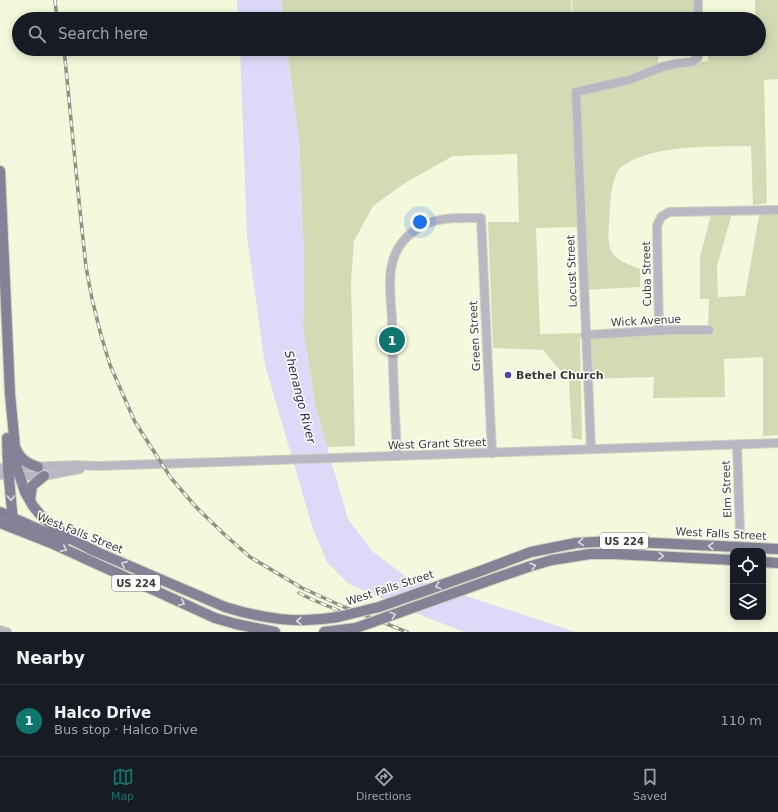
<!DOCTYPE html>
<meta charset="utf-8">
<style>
body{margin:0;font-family:"DejaVu Sans",sans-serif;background:#20242c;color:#f1f3f6}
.controls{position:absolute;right:12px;bottom:12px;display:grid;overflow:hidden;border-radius:8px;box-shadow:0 2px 10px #0003}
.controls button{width:36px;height:36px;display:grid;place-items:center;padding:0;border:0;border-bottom:1px solid #363941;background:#171b24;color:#f1f3f6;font:20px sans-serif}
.you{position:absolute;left:420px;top:222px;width:14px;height:14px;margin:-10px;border:3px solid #fff;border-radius:50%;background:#1a73e8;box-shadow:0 0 0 6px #1a73e833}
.badge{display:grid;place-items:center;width:26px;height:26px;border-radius:50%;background:#0f766e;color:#fff;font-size:13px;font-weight:700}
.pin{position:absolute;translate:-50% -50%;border:2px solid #fff;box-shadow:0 1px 4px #0006}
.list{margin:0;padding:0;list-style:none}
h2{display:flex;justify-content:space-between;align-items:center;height:52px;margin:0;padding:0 16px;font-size:17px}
h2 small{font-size:13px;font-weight:400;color:#9ea1a6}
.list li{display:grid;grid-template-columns:26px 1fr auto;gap:12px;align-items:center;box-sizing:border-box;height:72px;padding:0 16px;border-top:1px solid #363941}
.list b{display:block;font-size:15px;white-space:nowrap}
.list p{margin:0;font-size:13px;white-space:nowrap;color:#9ea1a6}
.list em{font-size:13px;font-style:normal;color:#9ea1a6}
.icon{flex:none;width:22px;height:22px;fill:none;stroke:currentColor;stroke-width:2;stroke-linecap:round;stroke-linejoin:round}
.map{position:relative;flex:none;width:778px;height:632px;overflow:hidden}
.search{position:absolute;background:#171b24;box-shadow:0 2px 10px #0003;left:12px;right:12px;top:12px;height:44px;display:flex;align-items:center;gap:10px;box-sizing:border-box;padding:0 14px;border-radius:22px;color:#9ea1a6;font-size:15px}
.sheet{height:124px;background:#171b24}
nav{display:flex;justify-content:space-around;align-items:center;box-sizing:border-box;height:56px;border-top:1px solid #363941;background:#171b24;font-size:11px;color:#9ea1a6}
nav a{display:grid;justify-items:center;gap:2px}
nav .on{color:#0f766e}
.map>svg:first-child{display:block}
.green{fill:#d3dab4}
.water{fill:#dcdaf8}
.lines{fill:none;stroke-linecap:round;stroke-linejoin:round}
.minor-casing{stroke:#cfd3bb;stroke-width:10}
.major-casing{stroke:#cfd3bb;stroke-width:12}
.minor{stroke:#b8b7c3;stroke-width:8}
.major{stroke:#848297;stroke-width:10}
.rail-casing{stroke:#8f927f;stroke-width:3.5}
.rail{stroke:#fff;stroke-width:2;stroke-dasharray:6;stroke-linecap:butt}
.major-bridge-casing{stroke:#cfd3bb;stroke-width:12;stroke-linecap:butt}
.major-bridge{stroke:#848297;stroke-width:10}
.oneway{stroke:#dadae0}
.poi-dot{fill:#5c3cb4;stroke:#fff;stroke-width:1.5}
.labels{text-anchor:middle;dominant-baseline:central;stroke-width:3;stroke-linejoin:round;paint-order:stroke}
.shield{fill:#fff;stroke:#75766f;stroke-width:1}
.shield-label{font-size:10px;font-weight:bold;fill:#3a3c31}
.street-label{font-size:11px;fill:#3a3c31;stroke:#fff}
.poi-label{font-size:11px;font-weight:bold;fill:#3a3c31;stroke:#fff;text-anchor:start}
.water-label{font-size:12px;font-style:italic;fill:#2a1c55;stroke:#fff}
</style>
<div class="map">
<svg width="778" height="632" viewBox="0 0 778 632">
<rect width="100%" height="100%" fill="#f4f9dd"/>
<g class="green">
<polygon points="281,0 571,0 572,19 283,19"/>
<polygon points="572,0 698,0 698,17 657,19 573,19"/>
<path d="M755,0H778V79L764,80L767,203L753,205L751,146C715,147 657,144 626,164C624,165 620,167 619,169C610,182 610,210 609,225C606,255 614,259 640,269V287L582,290L580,227L536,228L540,334L580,333L582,440L572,438L569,381L543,350L493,348L488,222H519L517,154L453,156L405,183L373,206L354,241L351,282L355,446L327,447L315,405L303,327L304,260L299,139L287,49H658V69L692,62L708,61V49H759V19H755Z"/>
<polygon points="733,210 717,266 718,297 745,296 760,210 778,210 778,435 763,436 763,357 724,359 725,397 653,398 654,377 586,379 585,335 708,330 709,299 700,299 700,257 712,211"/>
</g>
<g class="water">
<polygon points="237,0 281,0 283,19 238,19"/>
<polygon points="240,49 287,49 299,139 304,260 303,327 315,405 348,519 372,551 405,576 576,632 464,632 423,616 349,584 327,562 312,526 265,365 247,236"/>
</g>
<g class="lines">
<defs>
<g id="minor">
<polyline points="698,0 698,19"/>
<polyline points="659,331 657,226 661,217 669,212 778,210"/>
<polyline points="585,335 672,330 709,330"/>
<polyline points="737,444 740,533"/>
<polyline points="591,449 576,92 629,80 662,67 676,64 692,62 698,57 699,49"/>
<path d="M397,456C395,410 392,364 392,319C391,301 388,281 392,264C395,251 403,239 414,231C433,216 458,218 481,218L492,453"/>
<polyline points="0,468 76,465 97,466 778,443"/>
<polyline points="0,475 44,476 80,469"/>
<polyline points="0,630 7,632"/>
</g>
<g id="major">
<polyline points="0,171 10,394 17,468 25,492 33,506 43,518 69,538 95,551"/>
<polyline points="7,438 8,468 13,522"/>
<path d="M16,449C21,460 27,463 38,467"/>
<polyline points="30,500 32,486 44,476"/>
<polyline points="0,512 65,541"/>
<polyline points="0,523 51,543 215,618 236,624 275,632"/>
<path d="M90,549L225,607C264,619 297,624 338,617"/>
<polyline points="763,562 778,563"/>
<polyline points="475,573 531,552 576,543 614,541 778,549"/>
<polyline points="496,578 531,566 552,560 590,554 614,554 733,560"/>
<polyline points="324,632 356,628"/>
</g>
</defs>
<use href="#minor" class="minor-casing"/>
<use href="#major" class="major-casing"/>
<use href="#minor" class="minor"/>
<use href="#major" class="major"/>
<defs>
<g id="rail">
<polyline points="55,0 57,19"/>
<polyline points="64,49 79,201 86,267 92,299 101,335 110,365 135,422 171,478 196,507 225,535 250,557 302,588 344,607 407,632"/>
<polyline points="299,593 311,599 349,615"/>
</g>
</defs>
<use href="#rail" class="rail-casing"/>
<use href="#rail" class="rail"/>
<defs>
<g id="major-bridge">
<polyline points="338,617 379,607 475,573"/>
<polyline points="356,628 496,578"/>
</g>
</defs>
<use href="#major-bridge" class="major-bridge-casing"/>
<use href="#major-bridge" class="major-bridge"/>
</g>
<defs><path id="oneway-chevron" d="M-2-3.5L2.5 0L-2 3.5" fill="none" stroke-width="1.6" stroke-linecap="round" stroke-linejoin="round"/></defs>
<g class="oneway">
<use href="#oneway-chevron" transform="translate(11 498) rotate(88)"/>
<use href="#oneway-chevron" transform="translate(581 542) rotate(175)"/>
<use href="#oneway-chevron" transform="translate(711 546) rotate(-177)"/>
<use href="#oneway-chevron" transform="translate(64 549) rotate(25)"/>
<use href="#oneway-chevron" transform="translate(661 556) rotate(3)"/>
<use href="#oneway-chevron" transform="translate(124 564) rotate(-156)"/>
<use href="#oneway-chevron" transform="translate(533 566) rotate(-17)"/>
<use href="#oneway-chevron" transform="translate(438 586) rotate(161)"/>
<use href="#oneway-chevron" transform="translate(182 603) rotate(25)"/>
<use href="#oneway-chevron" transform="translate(393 615) rotate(-19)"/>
<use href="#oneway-chevron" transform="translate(299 621) rotate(-180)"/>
</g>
<circle class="poi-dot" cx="508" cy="375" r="4"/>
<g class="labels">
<g class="shield">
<rect x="600" y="533" width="48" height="16" rx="3"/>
<rect x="112" y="575" width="48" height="16" rx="3"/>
</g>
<g class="shield-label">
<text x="624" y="541">US 224</text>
<text x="136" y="583">US 224</text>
</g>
<g class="street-label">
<text transform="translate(572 271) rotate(-92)">Locust Street</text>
<text transform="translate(647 274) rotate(-91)">Cuba Street</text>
<text transform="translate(646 321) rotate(-3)">Wick Avenue</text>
<text transform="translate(475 336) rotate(-93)">Green Street</text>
<text transform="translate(437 444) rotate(-2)">West Grant Street</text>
<text transform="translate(727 489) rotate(-92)">Elm Street</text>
<text transform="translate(80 533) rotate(22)">West Falls Street</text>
<text transform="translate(721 534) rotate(3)">West Falls Street</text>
<text transform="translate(390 588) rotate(-18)">West Falls Street</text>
</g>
<g class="poi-label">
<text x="516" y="375">Bethel Church</text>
</g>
<g class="water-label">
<text transform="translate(300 397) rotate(76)">Shenango River</text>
</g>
</g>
</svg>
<div class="controls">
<button><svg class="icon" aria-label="locate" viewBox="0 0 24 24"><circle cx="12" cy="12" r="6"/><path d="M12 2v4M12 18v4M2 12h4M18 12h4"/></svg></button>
<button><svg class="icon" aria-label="layers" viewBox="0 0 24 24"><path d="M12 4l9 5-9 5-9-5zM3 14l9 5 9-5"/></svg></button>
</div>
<div class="you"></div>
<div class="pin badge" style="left:392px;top:340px">1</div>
<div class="search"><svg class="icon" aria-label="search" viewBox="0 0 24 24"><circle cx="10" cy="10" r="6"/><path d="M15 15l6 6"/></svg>Search here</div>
</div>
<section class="sheet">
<h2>Nearby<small></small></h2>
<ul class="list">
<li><span class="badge">1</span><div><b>Halco Drive</b><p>Bus stop · Halco Drive</p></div><em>110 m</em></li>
</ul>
</section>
<nav>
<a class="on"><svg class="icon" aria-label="map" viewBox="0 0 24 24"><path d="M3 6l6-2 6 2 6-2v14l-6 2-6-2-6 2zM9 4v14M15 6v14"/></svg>Map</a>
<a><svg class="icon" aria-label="directions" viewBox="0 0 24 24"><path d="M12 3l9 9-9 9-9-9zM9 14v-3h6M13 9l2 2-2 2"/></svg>Directions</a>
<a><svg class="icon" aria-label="saved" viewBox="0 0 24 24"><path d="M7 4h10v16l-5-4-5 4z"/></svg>Saved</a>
</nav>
